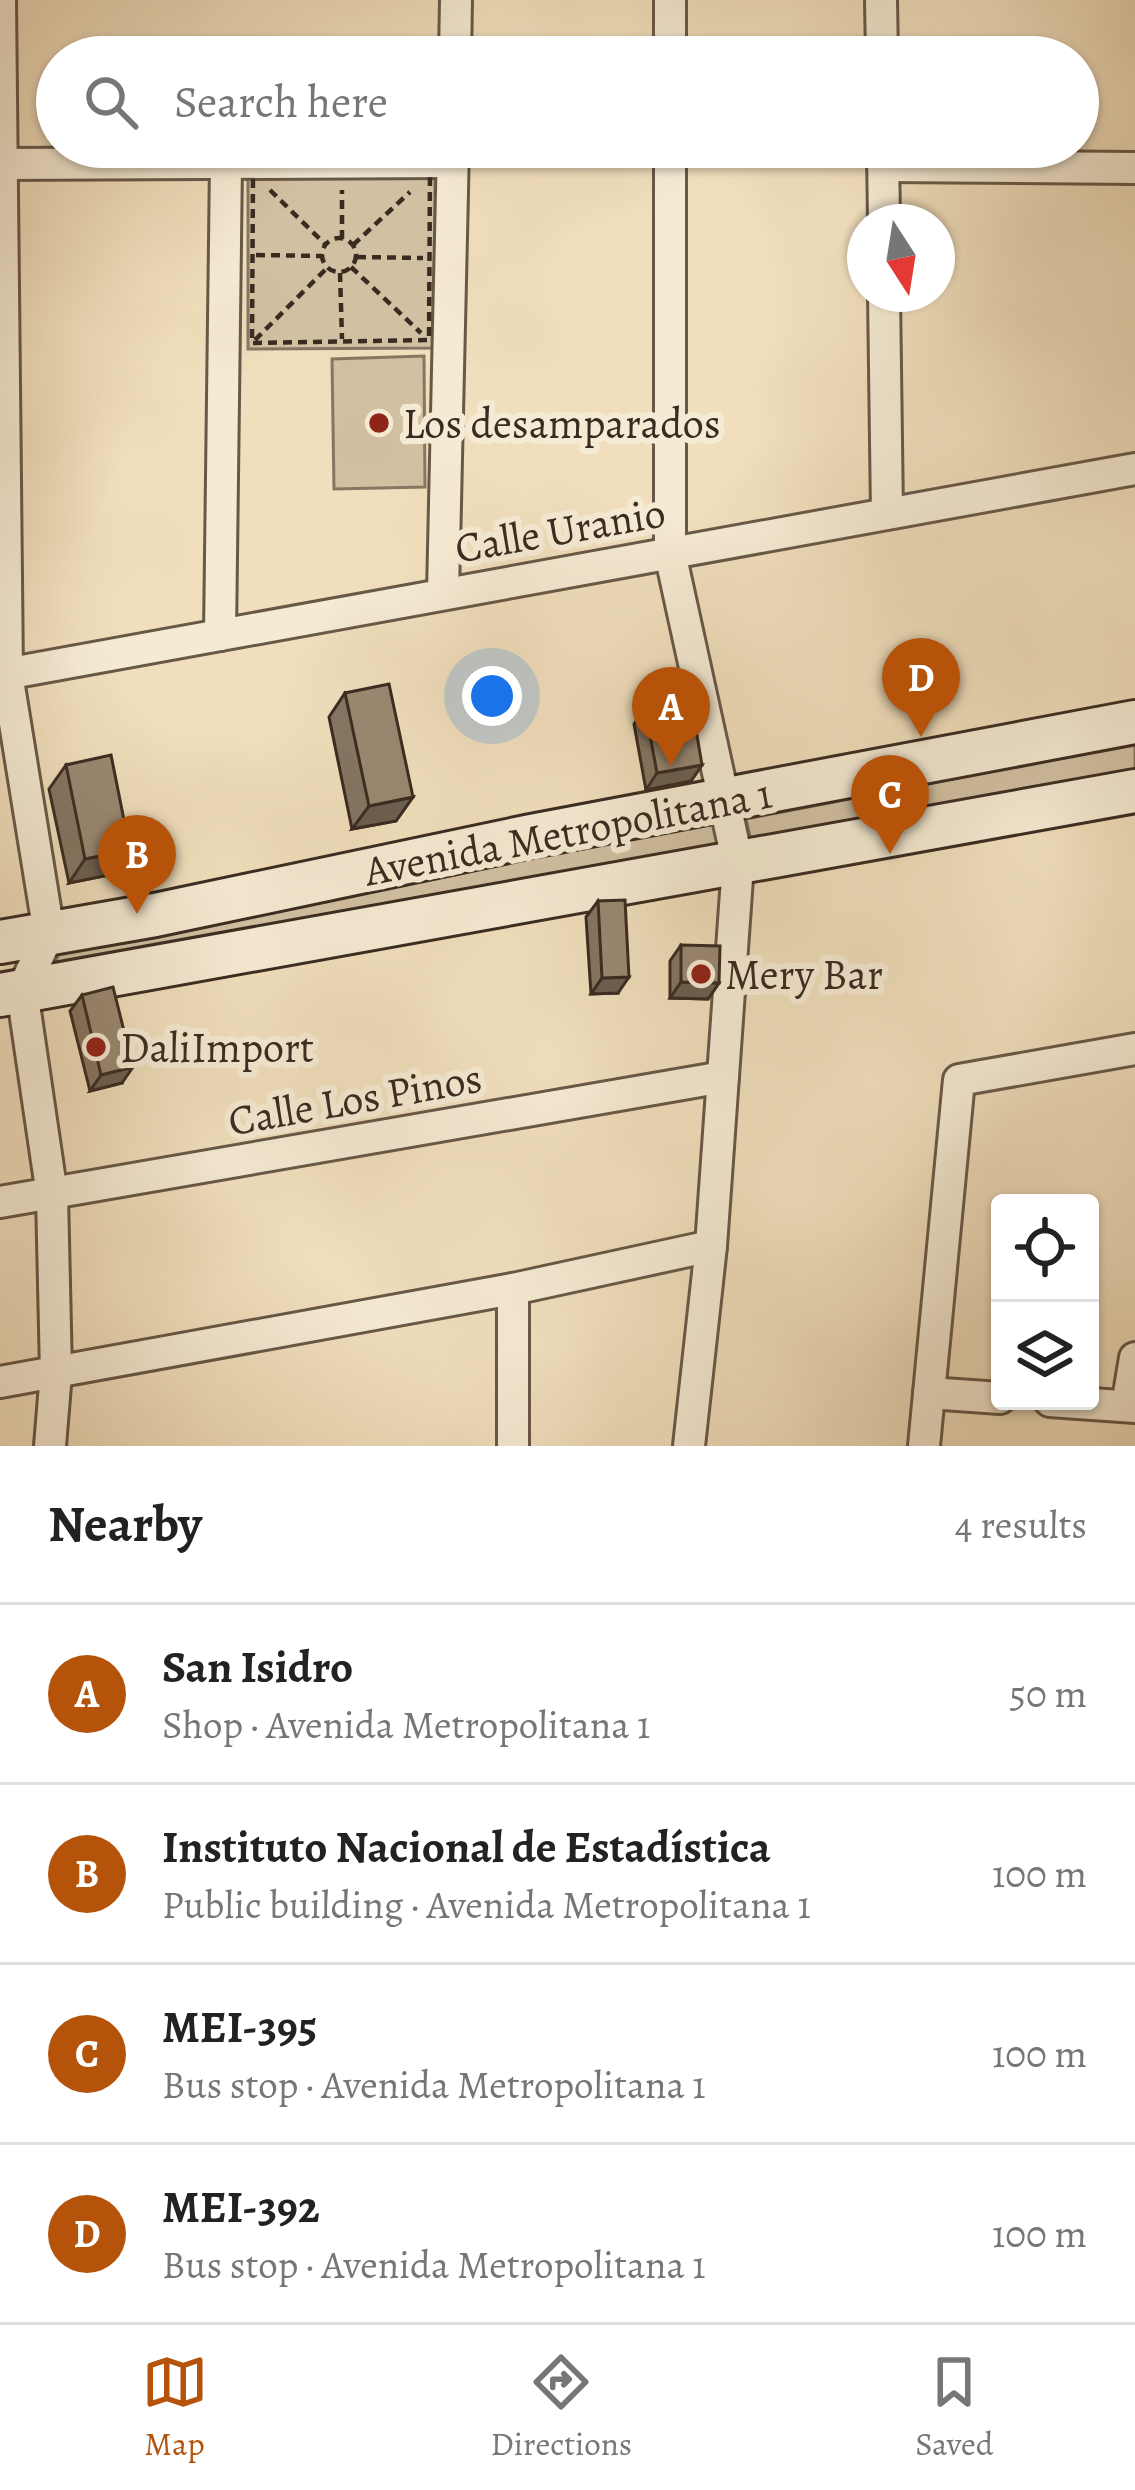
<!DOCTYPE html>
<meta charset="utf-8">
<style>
body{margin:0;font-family:Alegreya,serif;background:#f6f6f6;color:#222}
.controls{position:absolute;right:36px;bottom:36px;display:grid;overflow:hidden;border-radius:12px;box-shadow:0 3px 9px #0004}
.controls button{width:108px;height:108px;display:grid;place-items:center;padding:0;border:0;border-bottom:3px solid #e0e0e0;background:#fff;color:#222;font:60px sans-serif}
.compass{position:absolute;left:847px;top:204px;width:108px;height:108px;border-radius:50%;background:#fff;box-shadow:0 3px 9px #0004;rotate:168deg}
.you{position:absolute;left:492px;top:696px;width:42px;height:42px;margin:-30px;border:9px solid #fff;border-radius:50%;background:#1a73e8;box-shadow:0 0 0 18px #1a73e833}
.badge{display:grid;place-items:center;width:78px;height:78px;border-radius:50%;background:#b45309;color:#fff;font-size:39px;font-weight:700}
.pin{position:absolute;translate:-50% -99px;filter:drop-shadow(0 3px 6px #0008)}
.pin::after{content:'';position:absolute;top:63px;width:42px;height:36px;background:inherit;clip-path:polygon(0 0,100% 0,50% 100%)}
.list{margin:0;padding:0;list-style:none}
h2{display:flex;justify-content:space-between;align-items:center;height:156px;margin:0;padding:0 48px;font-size:51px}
h2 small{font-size:39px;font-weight:400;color:#767676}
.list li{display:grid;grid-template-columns:78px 1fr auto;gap:36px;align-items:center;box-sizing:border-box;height:180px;padding:0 48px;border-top:3px solid #e0e0e0}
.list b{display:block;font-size:45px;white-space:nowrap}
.list p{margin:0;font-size:39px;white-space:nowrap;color:#767676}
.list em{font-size:39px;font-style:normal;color:#767676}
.icon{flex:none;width:66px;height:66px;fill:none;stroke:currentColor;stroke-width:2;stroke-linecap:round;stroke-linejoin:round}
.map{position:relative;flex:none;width:1135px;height:1446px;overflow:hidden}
.search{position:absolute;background:#fff;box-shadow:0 3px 9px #0004;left:36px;right:36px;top:36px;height:132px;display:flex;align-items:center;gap:30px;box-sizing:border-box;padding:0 42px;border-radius:66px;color:#767676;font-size:45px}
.sheet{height:876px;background:#fff}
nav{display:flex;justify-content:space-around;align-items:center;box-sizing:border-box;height:168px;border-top:3px solid #e0e0e0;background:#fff;font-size:33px;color:#767676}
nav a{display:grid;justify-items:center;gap:6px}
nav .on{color:#b45309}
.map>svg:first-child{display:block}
.green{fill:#d1c0a2;stroke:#867662;stroke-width:3}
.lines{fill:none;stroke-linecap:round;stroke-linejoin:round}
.minor-casing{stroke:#685848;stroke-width:36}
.secondary-casing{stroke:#3a2b21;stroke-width:48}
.path{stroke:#3a2b21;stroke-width:4.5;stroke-dasharray:9 6;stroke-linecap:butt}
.minor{stroke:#f5ead3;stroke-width:30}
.secondary{stroke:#f5ead3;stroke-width:42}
.wall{fill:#847562;stroke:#3a2b21;stroke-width:3}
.shaded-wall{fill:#6b5f50;stroke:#3a2b21;stroke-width:3}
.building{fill:#998872;stroke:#3a2b21;stroke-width:3}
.poi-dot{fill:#8f2418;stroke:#f5ead3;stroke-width:4.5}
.labels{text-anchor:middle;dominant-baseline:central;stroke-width:12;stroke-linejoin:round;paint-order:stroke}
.poi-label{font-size:42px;fill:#3a2b21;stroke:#f5ead3;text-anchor:start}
.street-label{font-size:42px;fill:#3a2b21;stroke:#f5ead3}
</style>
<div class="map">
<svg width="1135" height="1446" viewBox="0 0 1135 1446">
<rect width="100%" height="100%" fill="#f0debc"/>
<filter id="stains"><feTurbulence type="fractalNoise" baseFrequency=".00167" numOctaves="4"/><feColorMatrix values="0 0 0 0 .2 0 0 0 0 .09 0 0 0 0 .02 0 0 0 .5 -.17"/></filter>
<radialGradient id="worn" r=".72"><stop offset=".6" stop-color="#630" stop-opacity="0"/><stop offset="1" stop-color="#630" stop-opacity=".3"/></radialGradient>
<g class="green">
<polygon points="435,171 435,348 248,349 248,172"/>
<polygon points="424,356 425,487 334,489 332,359"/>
<polygon points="1135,744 1135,780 753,850 746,819"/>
<polygon points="712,821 720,854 50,972 63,946"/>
</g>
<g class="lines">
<defs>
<g id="minor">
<polyline points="0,0 7,674 49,933 22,991 52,1195 56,1373 50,1446"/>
<polyline points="670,0 670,57"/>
<polyline points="881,0 882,57"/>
<polyline points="455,57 456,0"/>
<polyline points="670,147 670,553 738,864 711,1246 689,1446"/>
<polyline points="883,150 884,222"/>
<polyline points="0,164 452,162"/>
<polyline points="883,166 1135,168"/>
<polyline points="884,294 887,513"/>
<polyline points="443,593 453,147"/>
<polyline points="220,635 226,163"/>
<polyline points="0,675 1135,469"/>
<polyline points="0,1202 723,1077"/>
<polyline points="0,1382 513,1289 711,1246"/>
<polyline points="929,1393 1000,1398"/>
<polyline points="1050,1401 1135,1407"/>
<polyline points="1127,1406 1135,1358"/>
<polyline points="513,1446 513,1289"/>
<polyline points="924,1446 959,1080 1135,1049"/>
</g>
<g id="secondary">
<polyline points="0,942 155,915 531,836 1135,722"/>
<polyline points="0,995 1135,791"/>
</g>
</defs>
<use href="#minor" class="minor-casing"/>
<use href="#secondary" class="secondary-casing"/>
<g class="path">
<polygon points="253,173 430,174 429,340 252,343"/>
<polyline points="270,190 326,245"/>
<circle cx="339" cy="255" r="17"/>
<polyline points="342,239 342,190"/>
<polyline points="353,245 410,192"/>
<polyline points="256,255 322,256"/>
<polyline points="357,257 423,258"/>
<polyline points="351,267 421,333"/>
<polyline points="340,273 342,339"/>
<polyline points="255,340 327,268"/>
</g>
<use href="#minor" class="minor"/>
<use href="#secondary" class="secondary"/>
</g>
<g class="wall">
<polygon points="345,693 413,797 396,821 352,829 329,717"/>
<polygon points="645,708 702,765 691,781 646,790 634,724"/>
<polygon points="66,765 114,874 69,883 49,789"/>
<polygon points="598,901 618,993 591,994 586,917"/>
<polygon points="681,945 719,983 708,999 670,998 670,961"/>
<polygon points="82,995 122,1083 90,1091 70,1011"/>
</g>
<g class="shaded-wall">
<polygon points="702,765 691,781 646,790 657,773"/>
<polygon points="413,797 396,821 352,829 369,806"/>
<polygon points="130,850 114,874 69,883 85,859"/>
<polygon points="629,977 618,993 591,994 602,978"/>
<polygon points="681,982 719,983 708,999 670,998"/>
<polygon points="133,1067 122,1083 90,1091 101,1075"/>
</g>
<g class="building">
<polygon points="389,684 413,797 369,806 345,693"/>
<polygon points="691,700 702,765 657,773 645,708"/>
<polygon points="111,755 130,850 85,859 66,765"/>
<polygon points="625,900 629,977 602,978 598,901"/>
<polygon points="681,945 720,946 719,983 681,982"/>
<polygon points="113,987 133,1067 101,1075 82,995"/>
</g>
<g class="poi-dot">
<circle cx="379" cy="423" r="12"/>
<circle cx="701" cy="974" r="12"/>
<circle cx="96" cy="1047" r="12"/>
</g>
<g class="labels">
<g class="poi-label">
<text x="403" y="423">Los desamparados</text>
<text x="725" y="974">Mery Bar</text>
<text x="120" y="1047">DaliImport</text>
</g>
<g class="street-label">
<text transform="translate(560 530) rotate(-10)">Calle Uranio</text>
<text transform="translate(568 832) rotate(-11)">Avenida Metropolitana 1</text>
<text transform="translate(355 1099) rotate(-10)">Calle Los Pinos</text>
</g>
</g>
<rect width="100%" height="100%" filter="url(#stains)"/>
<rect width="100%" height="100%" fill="url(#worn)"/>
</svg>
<div class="controls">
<button><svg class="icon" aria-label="locate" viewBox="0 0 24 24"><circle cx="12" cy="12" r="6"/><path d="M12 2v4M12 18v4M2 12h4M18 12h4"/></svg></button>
<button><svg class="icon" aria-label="layers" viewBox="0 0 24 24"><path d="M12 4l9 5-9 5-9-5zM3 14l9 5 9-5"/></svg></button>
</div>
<svg class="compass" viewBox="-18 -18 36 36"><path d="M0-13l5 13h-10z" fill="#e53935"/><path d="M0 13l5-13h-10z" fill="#767676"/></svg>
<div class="you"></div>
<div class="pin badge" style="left:671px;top:766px">A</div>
<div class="pin badge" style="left:137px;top:914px">B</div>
<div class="pin badge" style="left:890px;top:854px">C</div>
<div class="pin badge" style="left:921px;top:737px">D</div>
<div class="search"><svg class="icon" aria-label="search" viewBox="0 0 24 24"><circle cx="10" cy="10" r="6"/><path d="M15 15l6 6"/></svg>Search here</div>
</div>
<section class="sheet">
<h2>Nearby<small>4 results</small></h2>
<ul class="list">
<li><span class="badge">A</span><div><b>San Isidro</b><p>Shop · Avenida Metropolitana 1</p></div><em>50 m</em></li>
<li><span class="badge">B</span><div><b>Instituto Nacional de Estadística</b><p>Public building · Avenida Metropolitana 1</p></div><em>100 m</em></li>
<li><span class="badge">C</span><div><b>MEI-395</b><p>Bus stop · Avenida Metropolitana 1</p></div><em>100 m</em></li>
<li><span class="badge">D</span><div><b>MEI-392</b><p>Bus stop · Avenida Metropolitana 1</p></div><em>100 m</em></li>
</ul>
</section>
<nav>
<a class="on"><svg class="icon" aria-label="map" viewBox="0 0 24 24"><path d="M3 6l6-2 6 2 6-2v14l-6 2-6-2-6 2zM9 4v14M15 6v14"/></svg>Map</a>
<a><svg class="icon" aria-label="directions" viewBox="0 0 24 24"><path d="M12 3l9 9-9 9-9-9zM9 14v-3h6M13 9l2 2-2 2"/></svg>Directions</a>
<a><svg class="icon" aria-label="saved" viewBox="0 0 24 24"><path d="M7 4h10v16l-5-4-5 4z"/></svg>Saved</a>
</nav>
